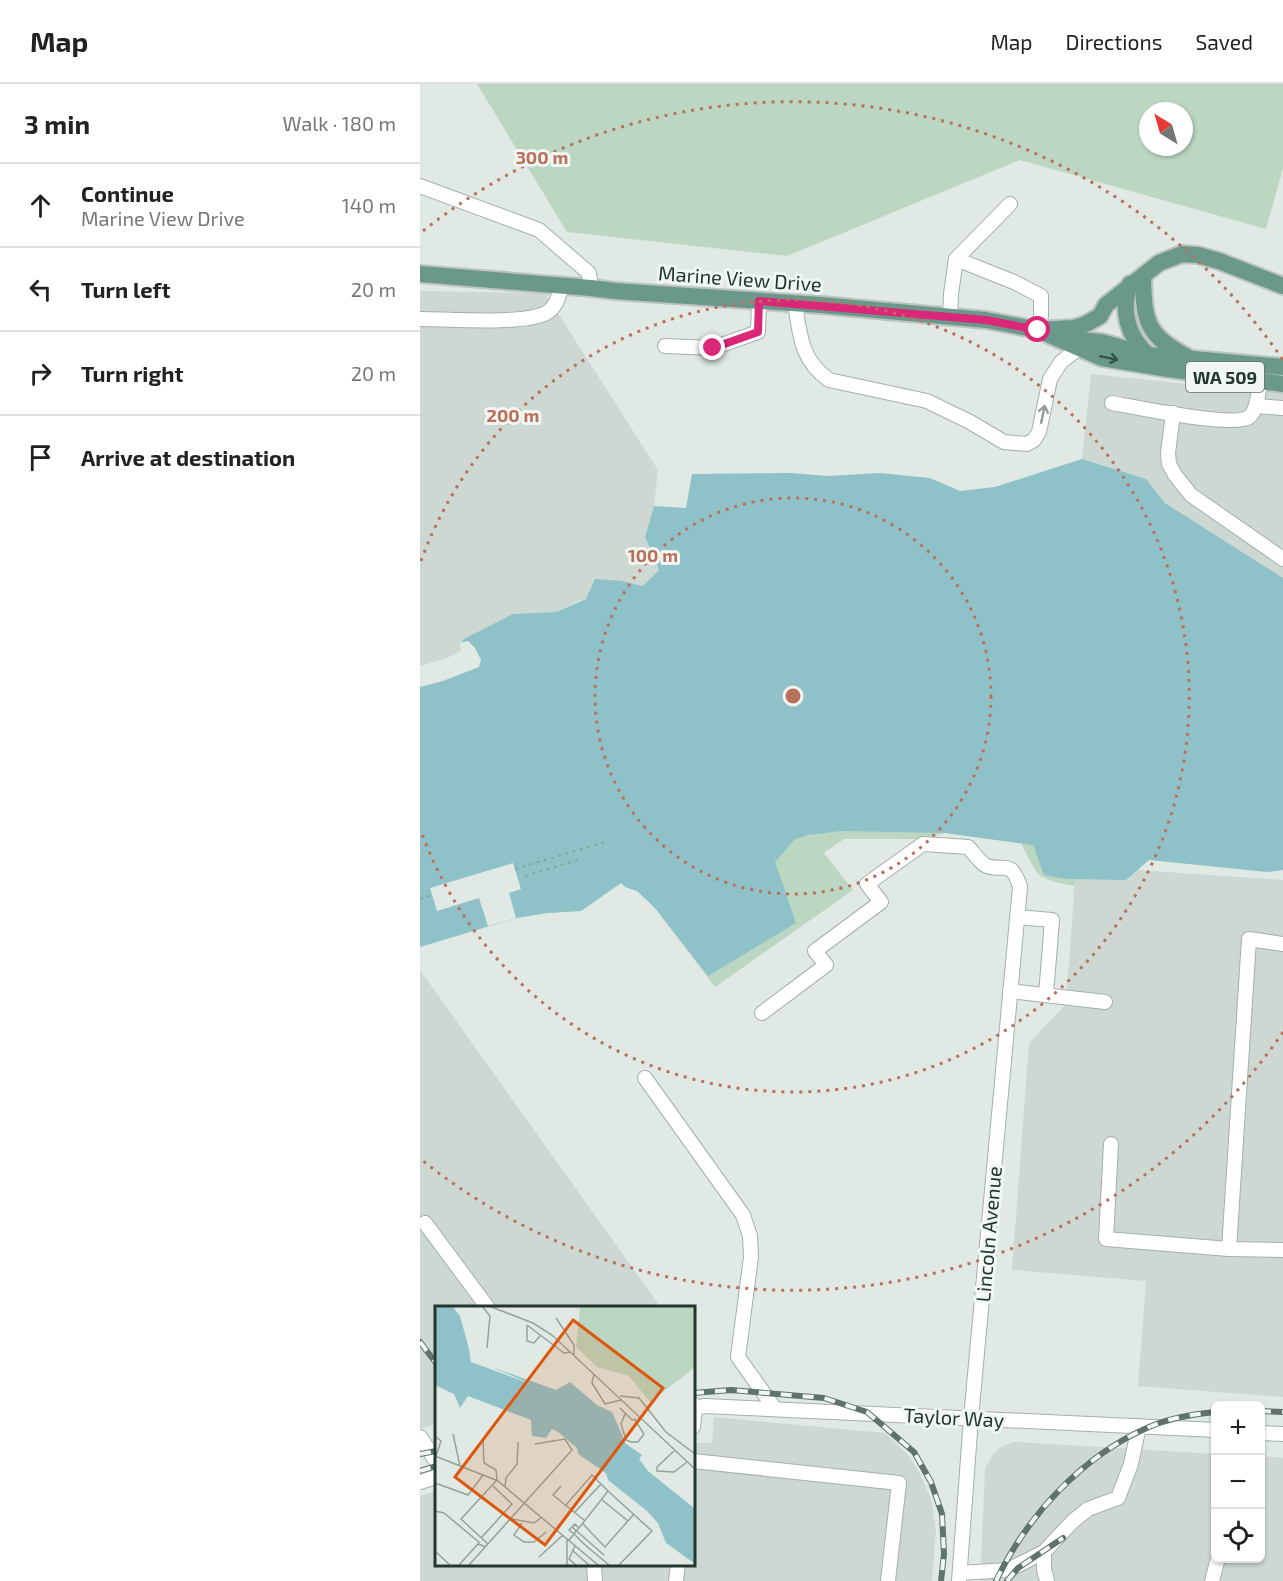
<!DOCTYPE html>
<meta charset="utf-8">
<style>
body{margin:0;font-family:"Exo 2",sans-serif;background:#f2f2f2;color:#222}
.controls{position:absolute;right:18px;bottom:18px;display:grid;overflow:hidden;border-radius:9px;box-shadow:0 2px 4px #0004}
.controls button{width:54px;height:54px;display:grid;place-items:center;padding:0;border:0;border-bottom:2px solid #e0e0e0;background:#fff;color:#222;font:30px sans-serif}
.compass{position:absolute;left:719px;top:18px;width:54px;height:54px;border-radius:50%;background:#fff;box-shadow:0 2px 4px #0004;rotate:323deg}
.stop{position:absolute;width:18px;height:18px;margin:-14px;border:4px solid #db2777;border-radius:50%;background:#fff}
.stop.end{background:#db2777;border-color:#fff;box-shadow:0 2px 6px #0008}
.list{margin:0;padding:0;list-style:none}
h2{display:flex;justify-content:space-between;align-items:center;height:78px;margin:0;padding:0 24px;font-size:26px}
h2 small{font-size:20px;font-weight:400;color:#767676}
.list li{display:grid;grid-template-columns:39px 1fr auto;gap:18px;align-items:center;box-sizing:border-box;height:84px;padding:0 24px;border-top:2px solid #e0e0e0}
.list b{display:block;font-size:22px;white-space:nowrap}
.list p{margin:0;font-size:20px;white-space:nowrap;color:#767676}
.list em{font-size:20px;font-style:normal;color:#767676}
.icon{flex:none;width:33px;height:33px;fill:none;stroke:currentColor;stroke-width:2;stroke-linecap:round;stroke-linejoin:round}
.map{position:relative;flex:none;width:863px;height:1497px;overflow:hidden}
header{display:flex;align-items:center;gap:36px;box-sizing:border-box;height:84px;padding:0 30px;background:#fff;border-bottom:2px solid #e0e0e0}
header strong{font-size:28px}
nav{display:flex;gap:33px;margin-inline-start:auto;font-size:21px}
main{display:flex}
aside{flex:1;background:#fff}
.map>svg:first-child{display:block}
.built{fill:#ced8d3}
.green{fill:#bbd7c1;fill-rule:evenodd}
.water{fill:#8ec1c8}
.pier{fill:#e0e9e4}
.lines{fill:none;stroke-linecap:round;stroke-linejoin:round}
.minor-casing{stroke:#a4b0aa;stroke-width:16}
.major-casing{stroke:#bdc3c1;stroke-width:20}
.path{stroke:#84a89b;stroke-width:2;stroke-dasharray:3 4.5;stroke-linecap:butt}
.minor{stroke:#fff;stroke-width:14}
.major{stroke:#6a998b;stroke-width:16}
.rail-casing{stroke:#5d736c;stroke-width:6}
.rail{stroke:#f0f6f2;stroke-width:4;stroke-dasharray:11;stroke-linecap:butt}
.oneway{stroke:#355047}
.oneway2{stroke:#919b98}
.route{stroke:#db2777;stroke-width:8}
.ring{fill:none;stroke:#ba715b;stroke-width:3;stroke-dasharray:3 6}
.labels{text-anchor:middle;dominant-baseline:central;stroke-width:6;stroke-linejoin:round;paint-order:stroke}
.shield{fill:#f0f6f2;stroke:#60706a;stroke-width:1.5}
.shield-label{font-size:18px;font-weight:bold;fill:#233730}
.street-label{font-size:20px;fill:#233730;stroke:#f0f6f2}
.inset-road{fill:none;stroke:#94a29c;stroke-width:1.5}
.view{fill:#de570e;fill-opacity:0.15;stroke:#de570e;stroke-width:3}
.inset-edge{fill:none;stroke:#233730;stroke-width:3}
.centre{fill:#ba715b;stroke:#f0f6f2;stroke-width:3}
.ring-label{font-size:18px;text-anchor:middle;font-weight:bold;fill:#ba715b;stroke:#f0f6f2;stroke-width:6;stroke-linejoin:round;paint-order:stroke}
</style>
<header>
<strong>Map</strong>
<nav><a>Map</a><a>Directions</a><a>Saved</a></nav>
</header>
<main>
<aside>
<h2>3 min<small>Walk · 180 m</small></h2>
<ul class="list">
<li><svg class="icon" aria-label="ahead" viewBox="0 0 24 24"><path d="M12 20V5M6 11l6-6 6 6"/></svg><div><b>Continue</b><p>Marine View Drive</p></div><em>140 m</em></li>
<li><svg class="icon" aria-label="left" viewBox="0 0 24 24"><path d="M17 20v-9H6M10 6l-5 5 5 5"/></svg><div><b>Turn left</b></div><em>20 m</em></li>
<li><svg class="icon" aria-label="right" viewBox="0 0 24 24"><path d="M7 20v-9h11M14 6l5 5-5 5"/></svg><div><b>Turn right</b></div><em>20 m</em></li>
<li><svg class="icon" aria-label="arrive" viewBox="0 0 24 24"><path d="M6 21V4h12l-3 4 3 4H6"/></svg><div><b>Arrive at destination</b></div></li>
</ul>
</aside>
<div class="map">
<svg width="863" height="1497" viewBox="0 0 863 1497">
<rect width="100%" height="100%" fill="#e0e9e4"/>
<g class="built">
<polygon points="0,207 125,209 238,386 234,422 225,453 239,486 223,502 202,497 136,528 93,530 44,568 0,585"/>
<polygon points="671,290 863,310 863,494 745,419 725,395 662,375"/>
<polygon points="718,786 863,796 863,1313 718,1302 726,1197 592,1186 609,959 646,920 655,795 705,796"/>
<polygon points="0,886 241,1224 16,1224 16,1340 0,1345"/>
<polygon points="294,1333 465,1349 489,1372 498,1386 511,1415 516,1446 512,1497 0,1497 0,1412 16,1407 16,1480 273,1480 273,1359 292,1359"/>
<polygon points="594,1358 795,1370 796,1474 840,1474 841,1372 863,1374 863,1497 560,1497 565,1385 573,1370 582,1362"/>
</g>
<g class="green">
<path d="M57,0H863V84L846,145L600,76L367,172L147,148ZM728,27H764V63H728Z"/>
<path d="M427,719L692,776L706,796L655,795L654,802C615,794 619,794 601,759L525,749L500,755H424L404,769L433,806L295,903L235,824L217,807L205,803L201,799L161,827L127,829L96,834L0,863Z"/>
</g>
<polygon class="water" points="662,375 726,395 745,419 863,494 863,786 847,788 729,776 706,796 647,795 624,791 613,761 525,749 421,747 388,751 374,756 355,778 376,839 288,892 235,824 217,807 205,803 201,799 161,827 127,829 96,834 0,863 0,585 44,568 42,556 93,530 136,528 166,515 175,495 202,497 223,502 239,486 225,453 234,422 266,424 272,390 371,389 407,392 460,389 510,394 540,407 575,403"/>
<g class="pier">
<polygon points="48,557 55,564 61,576 59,583 23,597 0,603 0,582 27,574 41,567 40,559"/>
<polygon points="93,779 101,805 89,809 96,834 68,842 59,814 17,827 10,804"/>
</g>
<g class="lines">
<defs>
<g id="minor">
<polyline points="0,102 119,146 169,189 171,204"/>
<polyline points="536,175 594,198 621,212 621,232 618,246"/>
<path d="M375,220C380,252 381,276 409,296L507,317L550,338L584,358L607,360L614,356L619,348L630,295L641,278L659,264"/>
<polyline points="530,233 531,210 536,175 590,120"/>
<path d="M0,235C28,235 103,241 126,229C136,224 139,213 141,202"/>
<polyline points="245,262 293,264 338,248 339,217"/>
<path d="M692,319C714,323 814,344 829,333C838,326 838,308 840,298"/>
<polyline points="836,322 863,324"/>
<polyline points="753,329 748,369 749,380 755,391 771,411 863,475"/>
<polyline points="597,833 632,836 626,911"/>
<polyline points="590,907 685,918"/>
<path d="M342,929L406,881L395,867L461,818L447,800L503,760L548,763C553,768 559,777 565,781C581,790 591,772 600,803L551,1334L539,1497"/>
<polyline points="225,994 323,1131 330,1152 331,1173 318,1273 355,1325"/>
<polyline points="691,1060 686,1155 809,1165 863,1166"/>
<polyline points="5,1139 68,1224"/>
<polyline points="809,1165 829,855 863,860"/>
<polyline points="273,1320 275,1324 273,1343"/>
<polyline points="273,1324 285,1322 796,1346"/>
<polyline points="840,1349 863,1350"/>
<polyline points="0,1353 16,1377"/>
<polyline points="273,1377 479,1399 468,1497"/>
<polyline points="0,1398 16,1393"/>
<polyline points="624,1468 624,1485 627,1497"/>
<polyline points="174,1480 175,1497"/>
<polyline points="540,1489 588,1486 624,1468 652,1438 668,1425 698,1414 711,1380 719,1342"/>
<polyline points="256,1497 258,1480"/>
<polyline points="792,1497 798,1474"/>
</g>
<g id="major">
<polyline points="0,190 171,204 195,207 401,221 566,236 618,246 682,274 748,285 863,300"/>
<path d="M723,192C724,235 725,251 766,272"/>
<path d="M710,200C700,227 708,253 729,272"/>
<polyline points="619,246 654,244 666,240 680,232 686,221 739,179 762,170 778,171 799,177 863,202"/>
<polyline points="650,255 681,258 728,271 863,283"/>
</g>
</defs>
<use href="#minor" class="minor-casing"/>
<use href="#major" class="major-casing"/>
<g class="path">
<polyline points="95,785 185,758"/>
<polyline points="105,792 158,776"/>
<polyline points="0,815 12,811"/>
</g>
<use href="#minor" class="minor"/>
<use href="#major" class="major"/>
<defs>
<g id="rail">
<polyline points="0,1258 16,1279"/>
<polyline points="273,1309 311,1306 404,1314 447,1328 494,1368 511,1398 522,1430 524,1470 521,1497"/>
<polyline points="840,1327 863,1328"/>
<polyline points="0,1370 16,1367"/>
<polyline points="0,1387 16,1382"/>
<path d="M576,1497C607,1432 662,1372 729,1343C750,1334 773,1330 796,1328"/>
<polyline points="587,1497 598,1484 643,1454"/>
</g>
</defs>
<use href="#rail" class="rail-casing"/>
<use href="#rail" class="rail"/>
</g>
<defs><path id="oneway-shaft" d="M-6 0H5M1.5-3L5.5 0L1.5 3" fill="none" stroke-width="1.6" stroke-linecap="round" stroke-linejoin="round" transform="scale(1.5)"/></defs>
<use class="oneway" href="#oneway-shaft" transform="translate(689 274) rotate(12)"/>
<use class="oneway2" href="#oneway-shaft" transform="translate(623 330) rotate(-78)"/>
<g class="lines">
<polyline class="route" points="293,264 338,248 339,217 566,236 618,246"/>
</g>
<g class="ring">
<circle cx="373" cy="612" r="198"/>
<path d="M1 477A396 396 0 1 1 1 747"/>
<path d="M863 948A594 594 0 0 1 3 1077M3 147A594 594 0 0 1 863 276"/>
</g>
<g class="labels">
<rect class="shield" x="766" y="278" width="78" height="30" rx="4.5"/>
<g class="shield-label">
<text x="805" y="293">WA 509</text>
</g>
<g class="street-label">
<text transform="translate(320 194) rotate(4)">Marine View Drive</text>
<text transform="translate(568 1150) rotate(-85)">Lincoln Avenue</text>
<text transform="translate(534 1333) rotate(3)">Taylor Way</text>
</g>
</g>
<g transform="translate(15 1222)">
<rect width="260" height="260" fill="#e0e9e4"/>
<path d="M145,0H259V62L215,96L194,70L162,61L141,41Z" fill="#bbd7c1"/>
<path d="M0,0H17L25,10L37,54L121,84L135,76L162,99L177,106L191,138L207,149L204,153L213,165L259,202V257L231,237L223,217L212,205L173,174L171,167L143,148L142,142L123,126L117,123L111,132L97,130L96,114L33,90L25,102L19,88L0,79Z" fill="#8ec1c8"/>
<path d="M34,43L38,53L99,79L36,56Z" fill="#e0e9e4"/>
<path class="inset-road" d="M47,0L55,10L52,42M54,0L98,17L117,29L260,163M121,12L139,39V49M92,19L129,47L136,46M92,19V35L99,37L105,30M159,68L157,77L170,98L186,94M185,90L204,92L231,126L260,148M185,102L197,114L201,113M190,108L186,118L191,134L196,136H203L209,128L200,114M18,128L25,160M0,130L6,135L1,150M48,134L49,157L61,164L62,174L26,213L53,238M239,145L222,161V165L239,166L252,156M0,150L63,175L163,259M0,177L33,189L48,169M126,180L118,189L149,214M70,181L71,172L82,158L83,136M166,193L193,215M130,200L157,169L173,185M0,205L9,207L45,237M139,207L166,178M77,213L99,217L107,211M87,217L79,229L89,236H99L111,226M148,218L170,241L199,208M137,221L169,249M144,222L173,185L217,225L184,259M46,232L77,198L58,180M132,232V259M134,234L139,228L141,225L144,222L140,218L134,224L139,228L149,238L156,244L174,259M140,240L134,253L141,259M137,244L154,259M0,245L15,259M104,251L128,229M24,259L43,238L51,241M34,259L137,144L130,133L100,138"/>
<path class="view" d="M138,14L228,82L110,239L20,171Z"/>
<rect width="260" height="260" class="inset-edge"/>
</g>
<circle cx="373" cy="612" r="9" class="centre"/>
<g class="ring-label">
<text x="122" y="80">300 m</text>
<text x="93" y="338">200 m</text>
<text x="233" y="478">100 m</text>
</g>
</svg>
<div class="controls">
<button>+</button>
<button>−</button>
<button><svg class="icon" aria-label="locate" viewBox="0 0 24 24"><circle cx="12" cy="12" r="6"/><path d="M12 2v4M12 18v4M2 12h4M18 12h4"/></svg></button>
</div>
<svg class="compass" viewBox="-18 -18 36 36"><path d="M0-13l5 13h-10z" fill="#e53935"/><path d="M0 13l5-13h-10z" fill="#767676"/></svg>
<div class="stop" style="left:618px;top:246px"></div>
<div class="stop end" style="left:293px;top:264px"></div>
</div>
</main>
